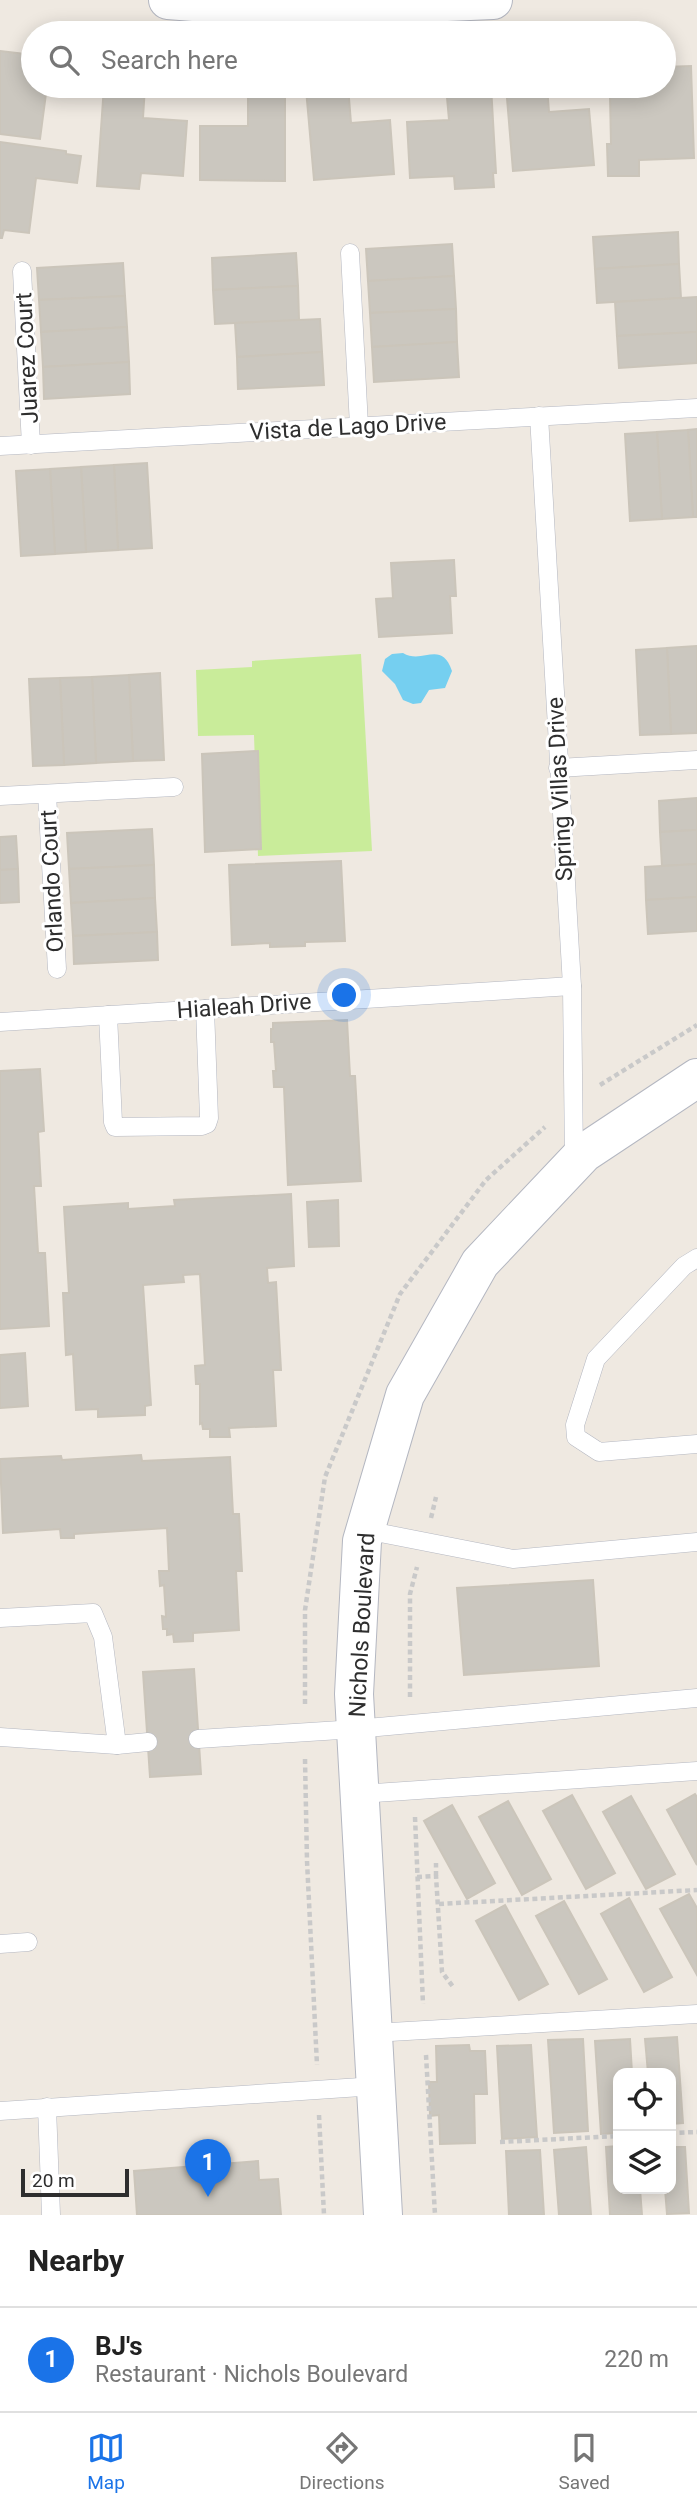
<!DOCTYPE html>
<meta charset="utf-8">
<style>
body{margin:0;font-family:Roboto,sans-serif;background:#f2f2f2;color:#222}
.controls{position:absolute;right:21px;bottom:21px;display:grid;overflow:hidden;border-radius:14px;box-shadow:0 4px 18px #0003}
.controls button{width:63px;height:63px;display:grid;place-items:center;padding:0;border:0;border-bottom:2px solid #e0e0e0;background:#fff;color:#222;font:35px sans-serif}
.scale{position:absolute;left:21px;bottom:18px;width:108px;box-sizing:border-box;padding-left:7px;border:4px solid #2e2e2e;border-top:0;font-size:19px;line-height:24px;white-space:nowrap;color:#2e2e2e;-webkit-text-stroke:5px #fff;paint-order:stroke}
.you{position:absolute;left:345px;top:996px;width:24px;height:24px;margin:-18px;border:5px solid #fff;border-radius:50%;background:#1a73e8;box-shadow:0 0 0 10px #1a73e833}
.badge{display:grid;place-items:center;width:46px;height:46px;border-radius:50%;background:#1a73e8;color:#fff;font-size:23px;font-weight:700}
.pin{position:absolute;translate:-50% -58px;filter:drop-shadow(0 2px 4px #0008)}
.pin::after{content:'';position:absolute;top:37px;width:24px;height:21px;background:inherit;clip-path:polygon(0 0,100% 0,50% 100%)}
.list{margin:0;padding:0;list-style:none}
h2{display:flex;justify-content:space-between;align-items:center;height:91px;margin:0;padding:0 28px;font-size:30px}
h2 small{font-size:23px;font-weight:400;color:#767676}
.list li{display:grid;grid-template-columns:46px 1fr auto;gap:21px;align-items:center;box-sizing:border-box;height:105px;padding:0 28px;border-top:2px solid #e0e0e0}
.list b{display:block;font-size:26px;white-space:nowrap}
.list p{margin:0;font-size:23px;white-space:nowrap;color:#767676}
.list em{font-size:23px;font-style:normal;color:#767676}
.icon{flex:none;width:38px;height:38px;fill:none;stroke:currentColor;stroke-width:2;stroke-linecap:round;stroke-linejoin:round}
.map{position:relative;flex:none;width:697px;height:2215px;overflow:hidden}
.search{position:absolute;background:#fff;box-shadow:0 4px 18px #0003;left:21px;right:21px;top:21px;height:77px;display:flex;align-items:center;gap:18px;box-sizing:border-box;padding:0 24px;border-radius:38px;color:#767676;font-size:26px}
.sheet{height:196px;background:#fff}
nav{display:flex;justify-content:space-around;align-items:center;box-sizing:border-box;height:98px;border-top:2px solid #e0e0e0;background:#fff;font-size:19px;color:#767676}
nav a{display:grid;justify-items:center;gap:4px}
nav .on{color:#1a73e8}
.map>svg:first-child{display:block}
.pitch{fill:#c9ec9a}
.water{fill:#75cff0}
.building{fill:#cbc7bf;stroke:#cbc5ba;stroke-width:2}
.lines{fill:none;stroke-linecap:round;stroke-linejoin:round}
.lane-casing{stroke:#b4b7c1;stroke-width:19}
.secondary-casing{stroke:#b4b7c1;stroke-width:40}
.path{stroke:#c9c9c9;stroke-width:4.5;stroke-dasharray:5 3.5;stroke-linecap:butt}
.lane{stroke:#fff;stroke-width:18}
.secondary{stroke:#fff;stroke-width:38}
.labels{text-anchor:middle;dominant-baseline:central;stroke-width:6;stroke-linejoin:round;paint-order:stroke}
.street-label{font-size:23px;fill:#2e2e2e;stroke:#fff}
</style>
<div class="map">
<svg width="697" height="2215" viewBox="0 0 697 2215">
<rect width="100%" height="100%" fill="#efe9e1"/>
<polygon class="pitch" points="361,654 372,851 258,856 254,735 198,736 196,670 252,667 252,661"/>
<path class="water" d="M403,653C423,665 441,639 452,671L445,688L429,690L421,703L413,704L403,700L395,684L382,671L385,659L392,654Z"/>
<g class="building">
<polygon points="0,51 33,55 33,86 47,86 40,139 0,134"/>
<polygon points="691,66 694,158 639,160 639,176 608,176 607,144 611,144 610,95 650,94 650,86 664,86 664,67"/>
<polygon points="104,86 145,86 143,118 187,121 183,176 141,173 139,189 97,186"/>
<polygon points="248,86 285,86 285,181 200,180 200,126 248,126"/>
<polygon points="348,86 351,123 390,120 394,174 314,180 306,89"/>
<polygon points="446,86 491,86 496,173 493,173 494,187 455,189 454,176 410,178 407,122 449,120"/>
<polygon points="506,86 547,86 549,112 589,109 594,165 513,171"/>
<polygon points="0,142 66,151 66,154 81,156 77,183 36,178 29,233 4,230 2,238 0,238"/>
<polygon points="678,232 679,264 595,269 593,237"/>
<polygon points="452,244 454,276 368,281 366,249"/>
<polygon points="296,253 298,286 213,290 212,258"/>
<polygon points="123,263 125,296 39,300 37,268"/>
<polygon points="679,264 681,298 597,303 595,269"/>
<polygon points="454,276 456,309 370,313 368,281"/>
<polygon points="298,286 299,320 215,324 213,290"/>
<polygon points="125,296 127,327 41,332 39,300"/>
<polygon points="697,297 697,332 617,336 615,302"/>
<polygon points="456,309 457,342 372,347 370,313"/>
<polygon points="320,319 322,352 237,357 235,323"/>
<polygon points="127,327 129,362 43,367 41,332"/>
<polygon points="697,332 697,363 619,368 617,336"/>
<polygon points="457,342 459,377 374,382 372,347"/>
<polygon points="322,352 324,385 238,389 237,357"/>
<polygon points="129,362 130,394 44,399 43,367"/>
<polygon points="697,429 697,517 693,517 688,430"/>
<polygon points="688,430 693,517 662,519 657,432"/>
<polygon points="657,432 662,519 630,521 625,434"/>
<polygon points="147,463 152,548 118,550 114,465"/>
<polygon points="114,465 118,550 86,552 81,467"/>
<polygon points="81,467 86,552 55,554 50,469"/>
<polygon points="50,469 55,554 21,556 16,471"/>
<polygon points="454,560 456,596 450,596 452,633 379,637 376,599 393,598 391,563"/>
<polygon points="697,646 697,733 671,734 667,648"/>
<polygon points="667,648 671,734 640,735 636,650"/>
<polygon points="160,673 164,760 133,761 129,675"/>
<polygon points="129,675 133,761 96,763 92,677"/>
<polygon points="92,677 96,763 64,765 60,678"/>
<polygon points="60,678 64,765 33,766 29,679"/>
<polygon points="258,751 261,849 205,852 202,754"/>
<polygon points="697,798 697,830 660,832 659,801"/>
<polygon points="152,829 154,865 69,869 67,833"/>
<polygon points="697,830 697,864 662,866 660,832"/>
<polygon points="16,836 18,869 0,870 0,837"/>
<polygon points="341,861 345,941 305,942 305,946 270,947 270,943 232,945 229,865"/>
<polygon points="697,864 697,897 646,900 645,867"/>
<polygon points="154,865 155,898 71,903 69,869"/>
<polygon points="18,869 19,902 0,903 0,870"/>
<polygon points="697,897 697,931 648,934 646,900"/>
<polygon points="155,898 157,932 73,936 71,903"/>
<polygon points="157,932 158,960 74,964 73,936"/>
<polygon points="347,1020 350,1076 355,1076 361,1181 288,1185 284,1087 274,1087 273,1071 276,1071 274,1042 271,1042 271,1029 273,1029 273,1023"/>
<polygon points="40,1069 44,1131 38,1132 41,1186 34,1186 38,1253 45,1253 49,1326 0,1329 0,1071"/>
<polygon points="291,1194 294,1266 267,1268 268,1283 276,1282 281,1370 273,1370 276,1426 229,1428 230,1437 210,1437 210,1429 203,1429 202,1423 200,1424 200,1384 196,1384 195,1366 205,1365 200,1274 183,1275 184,1282 143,1285 151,1405 145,1406 145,1415 98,1417 98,1409 76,1410 73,1354 66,1355 63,1293 69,1293 64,1207 128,1203 128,1209 175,1206 174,1200"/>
<polygon points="338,1200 339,1246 309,1247 307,1202"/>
<polygon points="25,1353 28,1406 0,1408 0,1355"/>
<polygon points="141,1455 142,1461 230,1457 233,1514 239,1514 242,1571 236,1571 239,1630 193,1633 193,1641 174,1642 173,1634 167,1635 167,1629 163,1629 162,1616 166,1617 164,1585 160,1586 159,1571 169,1571 167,1528 74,1534 74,1538 61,1538 60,1529 3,1533 0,1459 61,1456 62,1460"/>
<polygon points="593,1580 599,1666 464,1675 457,1588"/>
<polygon points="194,1669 201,1774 150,1777 143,1672"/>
<polygon points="695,1794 697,1797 697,1865 667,1810"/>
<polygon points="572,1795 615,1873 586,1889 543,1811"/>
<polygon points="631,1796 675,1874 646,1889 603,1812"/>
<polygon points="508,1801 551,1879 522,1895 479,1817"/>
<polygon points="452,1805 495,1883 467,1899 424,1821"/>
<polygon points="689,1894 697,1908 697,1975 660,1909"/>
<polygon points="629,1898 672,1977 644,1992 601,1914"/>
<polygon points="564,1901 607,1979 579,1994 536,1916"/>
<polygon points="505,1905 548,1984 519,2000 476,1921"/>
<polygon points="677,2037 683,2123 671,2124 671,2073 648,2073 645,2039"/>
<polygon points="583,2039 588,2131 554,2133 548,2040"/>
<polygon points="630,2039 632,2073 618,2073 618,2133 601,2134 595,2041"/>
<polygon points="469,2045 470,2051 485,2051 487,2094 474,2094 475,2143 440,2144 439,2115 430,2116 429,2082 437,2082 436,2046"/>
<polygon points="531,2045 537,2137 502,2139 497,2046"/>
<polygon points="618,2146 618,2189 640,2189 642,2215 610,2215 606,2147"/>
<polygon points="586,2147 591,2215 559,2215 554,2150"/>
<polygon points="671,2147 685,2147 689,2213 667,2214 665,2189 671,2189"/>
<polygon points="540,2150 544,2215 509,2215 506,2151"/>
<polygon points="258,2161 259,2180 278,2179 281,2215 137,2215 134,2171"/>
</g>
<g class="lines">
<defs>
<g id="lane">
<polyline points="350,253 359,426"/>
<polyline points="22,271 31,445"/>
<polyline points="539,416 572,986 574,1159"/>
<polyline points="0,446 697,408"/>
<polyline points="558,768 697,760"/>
<polyline points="47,794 57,969"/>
<polyline points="0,796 174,787"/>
<polyline points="108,1015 113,1122 115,1127 202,1126 207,1124 209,1118 205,1009"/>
<polyline points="0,1022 572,986"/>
<polyline points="697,1258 684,1266 596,1359 575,1425 576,1437 599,1452 697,1444"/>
<polyline points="365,1530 513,1559 697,1542"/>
<polyline points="0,1618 93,1613 103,1637 117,1745 0,1737"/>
<polyline points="198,1739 356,1729 697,1698"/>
<polyline points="117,1745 148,1742"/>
<polyline points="360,1794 697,1771"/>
<polyline points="0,1944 28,1942"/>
<polyline points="373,2033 697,2014"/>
<polyline points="47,2107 51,2215"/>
<polyline points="0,2111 376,2086"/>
</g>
<g id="secondary">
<polyline points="168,0 284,9 493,0"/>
<polyline points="383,2215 354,1694 362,1541 405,1395 480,1263 584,1153 697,1078"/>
</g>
</defs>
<use href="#lane" class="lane-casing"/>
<use href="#secondary" class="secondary-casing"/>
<g class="path">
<polyline points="600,1085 697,1025"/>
<polyline points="431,1518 436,1497"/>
<polyline points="410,1697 410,1594 417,1567"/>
<polyline points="305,1704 305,1610 325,1477 400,1294 486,1180 545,1127"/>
<polyline points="305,1759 307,1861 317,2065"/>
<polyline points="415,1817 423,2004"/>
<polyline points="436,1876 436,1863"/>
<polyline points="417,1877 436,1876 442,1972 454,1988"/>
<polyline points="439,1904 697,1890"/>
<polyline points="426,2055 435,2215"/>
<polyline points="319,2115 324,2215"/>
<polyline points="671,2133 697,2132"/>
<polyline points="500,2142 618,2136"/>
</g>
<use href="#lane" class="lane"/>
<use href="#secondary" class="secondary"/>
</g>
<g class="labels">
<g class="street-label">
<text transform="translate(27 358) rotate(-93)">Juarez Court</text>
<text transform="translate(348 427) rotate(-3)">Vista de Lago Drive</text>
<text transform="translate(560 789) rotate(-93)">Spring Villas Drive</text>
<text transform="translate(52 881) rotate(-93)">Orlando Court</text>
<text transform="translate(244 1006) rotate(-4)">Hialeah Drive</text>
<text transform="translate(362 1625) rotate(-87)">Nichols Boulevard</text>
</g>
</g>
</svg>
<div class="controls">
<button><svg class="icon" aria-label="locate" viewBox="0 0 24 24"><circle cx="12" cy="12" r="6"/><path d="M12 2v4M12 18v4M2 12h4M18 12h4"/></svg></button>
<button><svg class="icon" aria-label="layers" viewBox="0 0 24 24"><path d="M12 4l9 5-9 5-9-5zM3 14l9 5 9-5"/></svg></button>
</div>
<div class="scale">20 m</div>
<div class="you"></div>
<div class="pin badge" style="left:208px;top:2197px">1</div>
<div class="search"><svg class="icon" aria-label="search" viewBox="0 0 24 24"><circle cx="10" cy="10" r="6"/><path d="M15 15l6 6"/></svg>Search here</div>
</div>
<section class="sheet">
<h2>Nearby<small></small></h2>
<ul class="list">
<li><span class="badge">1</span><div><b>BJ's</b><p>Restaurant · Nichols Boulevard</p></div><em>220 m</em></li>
</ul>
</section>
<nav>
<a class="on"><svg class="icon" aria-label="map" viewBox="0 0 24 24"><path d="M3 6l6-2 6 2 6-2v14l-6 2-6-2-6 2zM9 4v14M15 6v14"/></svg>Map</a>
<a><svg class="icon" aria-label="directions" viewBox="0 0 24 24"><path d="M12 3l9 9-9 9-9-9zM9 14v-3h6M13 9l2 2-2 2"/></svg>Directions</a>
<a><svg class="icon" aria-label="saved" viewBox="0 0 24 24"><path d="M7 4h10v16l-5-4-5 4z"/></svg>Saved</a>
</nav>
